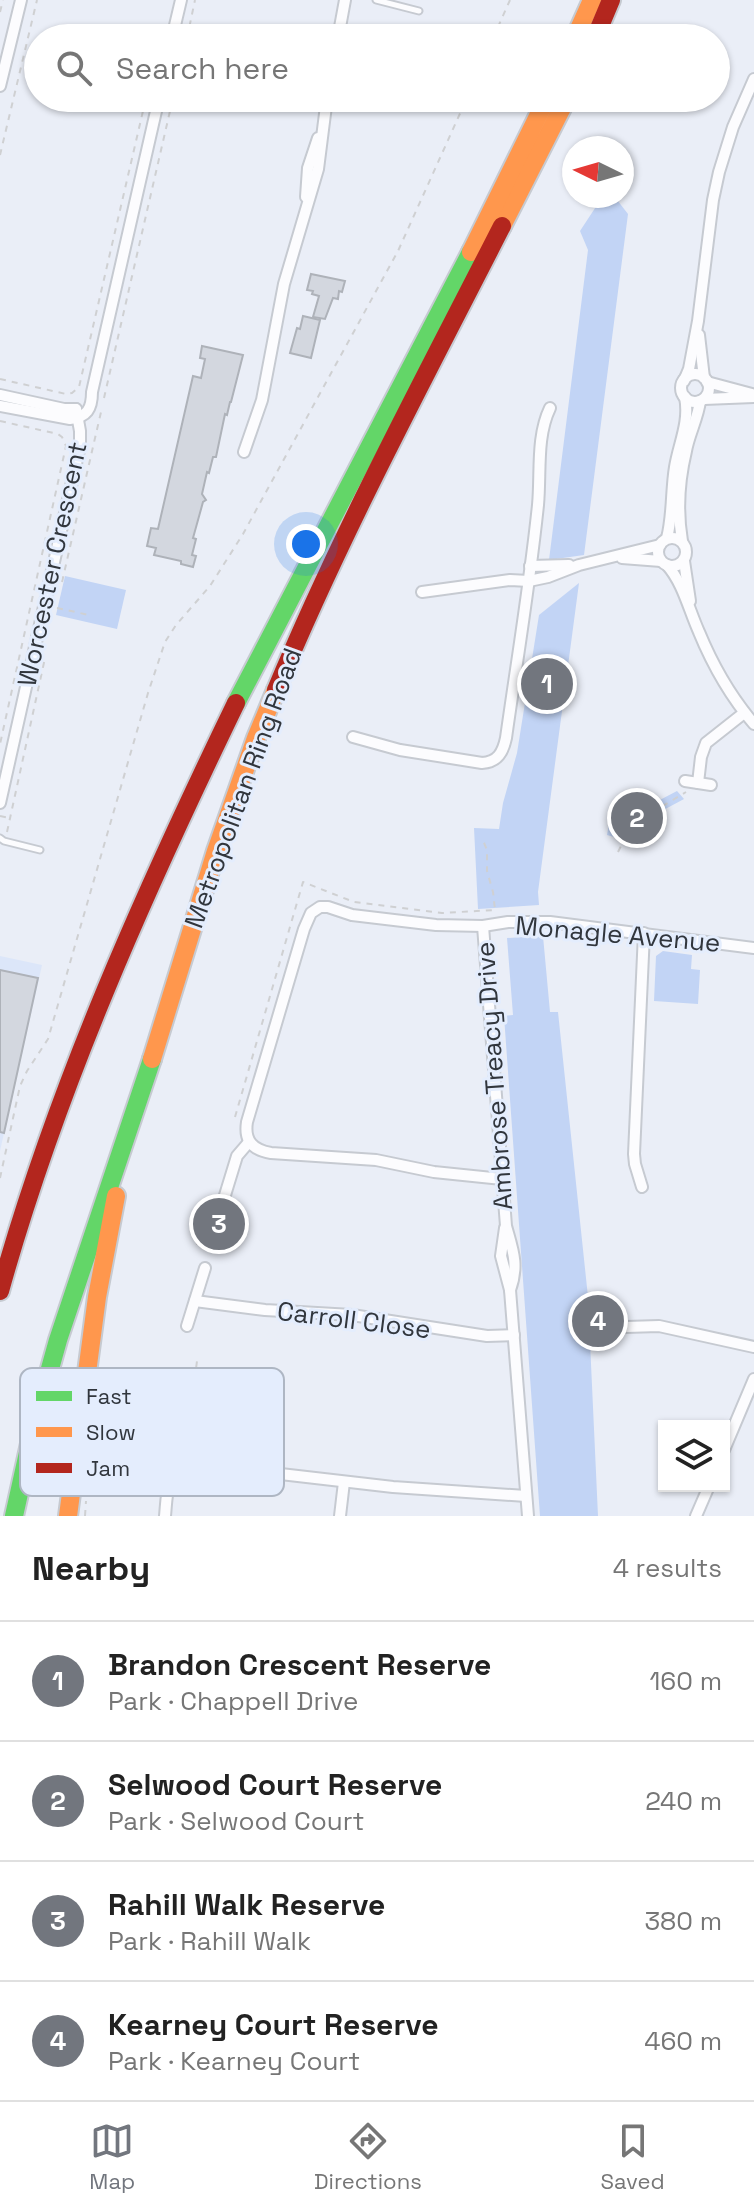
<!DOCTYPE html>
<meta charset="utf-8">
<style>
body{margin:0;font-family:"Space Grotesk",sans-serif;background:#f2f2f2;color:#222}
.controls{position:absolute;right:24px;bottom:24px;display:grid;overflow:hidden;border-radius:0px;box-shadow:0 2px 6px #0004}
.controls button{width:72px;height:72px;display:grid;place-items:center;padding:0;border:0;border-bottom:2px solid #e0e0e0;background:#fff;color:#222;font:40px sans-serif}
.compass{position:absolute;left:562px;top:136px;width:72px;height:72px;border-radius:50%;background:#fff;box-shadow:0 2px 6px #0004;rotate:275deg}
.you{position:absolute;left:306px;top:544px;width:28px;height:28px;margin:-20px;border:6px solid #fff;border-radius:50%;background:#1a73e8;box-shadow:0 0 0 12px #1a73e833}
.badge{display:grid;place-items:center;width:52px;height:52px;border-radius:50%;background:#72767e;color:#fff;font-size:26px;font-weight:700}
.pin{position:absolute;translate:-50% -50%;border:4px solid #fff;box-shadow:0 2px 8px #0006}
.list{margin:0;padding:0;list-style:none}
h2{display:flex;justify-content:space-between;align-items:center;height:104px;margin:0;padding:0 32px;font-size:34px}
h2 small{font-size:26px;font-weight:400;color:#767676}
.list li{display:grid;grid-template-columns:52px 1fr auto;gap:24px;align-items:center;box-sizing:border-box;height:120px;padding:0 32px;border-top:2px solid #e0e0e0}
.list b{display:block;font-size:30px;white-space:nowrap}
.list p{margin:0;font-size:26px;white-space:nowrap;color:#767676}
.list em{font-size:26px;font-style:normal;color:#767676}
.icon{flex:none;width:44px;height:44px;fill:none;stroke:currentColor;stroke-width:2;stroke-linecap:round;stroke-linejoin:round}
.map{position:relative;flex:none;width:754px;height:1516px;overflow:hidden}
.search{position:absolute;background:#fff;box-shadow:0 2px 6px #0004;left:24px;right:24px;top:24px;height:88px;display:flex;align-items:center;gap:20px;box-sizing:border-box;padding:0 28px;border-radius:44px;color:#767676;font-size:30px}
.sheet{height:584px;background:#fff}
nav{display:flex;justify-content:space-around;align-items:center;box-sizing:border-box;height:112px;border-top:2px solid #e0e0e0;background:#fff;font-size:22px;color:#767676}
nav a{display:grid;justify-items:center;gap:4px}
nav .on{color:#72767e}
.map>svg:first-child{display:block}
.built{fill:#dce6f9}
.green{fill:#c2d4f5}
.building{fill:#d3d7df;stroke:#aeb2b9;stroke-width:2}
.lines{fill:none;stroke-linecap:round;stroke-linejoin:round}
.lane-casing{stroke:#c6cad1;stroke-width:9}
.street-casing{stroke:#c6cad1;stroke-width:14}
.fast-casing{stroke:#c6cad1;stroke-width:22}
.slow-casing{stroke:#c6cad1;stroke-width:22}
.jam-casing{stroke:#c6cad1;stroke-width:22}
.path{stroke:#cfd0d2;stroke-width:2;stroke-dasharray:6 6;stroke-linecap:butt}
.lane{stroke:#fcfcfe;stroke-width:5}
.street{stroke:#fcfcfe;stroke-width:10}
.fast{stroke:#63d668;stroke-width:18}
.slow{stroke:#ff974d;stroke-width:18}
.jam{stroke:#b3261e;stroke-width:18}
.labels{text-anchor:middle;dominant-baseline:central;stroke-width:6;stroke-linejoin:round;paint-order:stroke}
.street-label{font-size:26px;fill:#31363d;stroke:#e4edfd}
.key{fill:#e4edfd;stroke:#aeb6c3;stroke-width:2}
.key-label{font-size:22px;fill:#31363d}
</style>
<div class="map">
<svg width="754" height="1516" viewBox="0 0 754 1516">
<rect width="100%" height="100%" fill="#eaeef7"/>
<polygon class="built" points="0,956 42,965 0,1151"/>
<g class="green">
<polygon points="603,196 614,196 628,214 584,555 549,560 588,250 580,231"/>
<polygon points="65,576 126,590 117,629 56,615"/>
<polygon points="579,583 538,892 539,905 478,909 474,828 499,829 503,803 517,753 539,615"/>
<polygon points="677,791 684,799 628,829 633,831 631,842 607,835 609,824 612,825"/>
<polygon points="543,936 550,1012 558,1012 588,1297 606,1301 608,1345 590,1342 598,1516 540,1516 504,1016 513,1015 507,938"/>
<polygon points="663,951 692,955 691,969 700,970 698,1004 654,1001 656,956"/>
<polygon points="209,1211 234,1220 230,1237 203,1229"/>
</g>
<g class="building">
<polygon points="311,274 345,281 342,292 339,291 338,299 333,298 325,319 313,317 319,296 312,294 313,291 307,290"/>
<polygon points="303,316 320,320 311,358 290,353 297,328 300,329"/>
<polygon points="202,346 243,355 231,402 230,402 227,415 225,414 216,457 213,457 209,473 207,472 202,494 206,500 203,502 193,538 196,539 192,555 196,556 193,567 181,564 181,561 154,555 156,548 147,546 151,528 158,529 193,376 201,378 205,359 200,358"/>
<polygon points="0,970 38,978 4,1133 0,1132"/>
</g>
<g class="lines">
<defs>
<g id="lane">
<polyline points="376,0 419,11"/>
<polyline points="0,838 4,841 40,850"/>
</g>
<g id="street">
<polyline points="172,38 181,0"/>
<polyline points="338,38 345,0"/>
<polyline points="0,86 21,0"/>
<polyline points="306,197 308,168 318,138"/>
<polyline points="699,335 704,378"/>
<circle cx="695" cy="388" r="14"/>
<polyline points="684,381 689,369 698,321 713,200 719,172 733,127 754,79"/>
<polyline points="707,382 752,394"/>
<polyline points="0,395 64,409 76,409"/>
<polyline points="704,399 754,397"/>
<path d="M0,406L70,419C87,417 92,409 92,392L159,98"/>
<polyline points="244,452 262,400 284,284 318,169 327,98"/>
<circle cx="672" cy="552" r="14"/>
<path d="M667,538C673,515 671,491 675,467C679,443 690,422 685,397"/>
<path d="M682,541C677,511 679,480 686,451C689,434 698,418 700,401"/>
<polyline points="622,558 661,561"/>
<polyline points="684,561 690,601"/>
<path d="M667,565C683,583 689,610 699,632C713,666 730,696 754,724"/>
<polyline points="530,566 569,565"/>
<polyline points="422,592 510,580 529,581 548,577 579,565 660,545"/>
<path d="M353,737L400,750L482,763C498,762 503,752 506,738C517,660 530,583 538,505C541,473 536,437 550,408"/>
<polyline points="685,781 711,785"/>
<polyline points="698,783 701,757 706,743 744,713"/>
<polyline points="0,803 80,446 80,431 76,409"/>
<path d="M483,926L506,1226C513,1251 519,1265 510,1290"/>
<path d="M502,1179L434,1172L376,1160L271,1153C253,1150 244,1141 247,1122L304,929L311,913L320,907H328L352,915L436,925L483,926L508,922H550L754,948"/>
<polyline points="642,1187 635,1164 634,1154 644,933"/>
<polyline points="222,1205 237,1156 249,1142"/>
<polyline points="505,1228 501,1256 510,1290 528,1516"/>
<polyline points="195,1301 265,1310 352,1315 487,1336 514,1335"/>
<polyline points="187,1326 205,1268"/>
<polyline points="626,1327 659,1326 754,1347"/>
<polyline points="724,1450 754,1379"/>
<polyline points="177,1473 173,1456 177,1414"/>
<path d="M165,1516C167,1497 165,1476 186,1469L272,1473L393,1487L526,1496"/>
<polyline points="340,1516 344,1482"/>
<polyline points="696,1516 709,1486"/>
</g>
<g id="fast">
<polyline points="236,703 471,252"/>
<polyline points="14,1516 33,1430 58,1340 152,1059"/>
</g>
<g id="slow">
<polyline points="575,38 592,0"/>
<polyline points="502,226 567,98"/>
<polyline points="471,252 547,98"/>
<polyline points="152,1059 216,851 256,738 276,690"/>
<polyline points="68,1516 97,1297 116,1196"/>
</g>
<g id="jam">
<polyline points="595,38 611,0"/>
<path d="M276,690C342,531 424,379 502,226"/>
<path d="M0,1291C57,1087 144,893 236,703"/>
</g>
</defs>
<use href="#lane" class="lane-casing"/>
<use href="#street" class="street-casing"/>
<use href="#fast" class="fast-casing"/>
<use href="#slow" class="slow-casing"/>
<use href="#jam" class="jam-casing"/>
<g class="path">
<polyline points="0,12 3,0"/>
<polyline points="187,38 195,0"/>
<polyline points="493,38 510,0"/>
<polyline points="0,155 37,0"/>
<polyline points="0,379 66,394 72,393 79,387 146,98"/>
<polyline points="104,398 173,98"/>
<polyline points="0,421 58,434 62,437 66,446 0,744"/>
<polyline points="62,582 101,412"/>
<polyline points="57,608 89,615"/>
<polyline points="0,816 10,818"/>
<polyline points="7,832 45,658"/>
<polyline points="618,852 625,838 621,831 686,792"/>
<polyline points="235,1117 303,882 354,902 442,913 495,910 493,892 487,871 487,850 482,838"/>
<polyline points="0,1178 20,1086 27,1071 48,1039 148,693 165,642 176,625 210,586 243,534 398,251 467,98"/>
<polyline points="197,1245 212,1197"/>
<polyline points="190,1415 197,1361"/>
<polyline points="85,1516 86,1501"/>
</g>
<use href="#lane" class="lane"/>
<use href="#street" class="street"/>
<use href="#fast" class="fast"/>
<use href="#slow" class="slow"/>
<use href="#jam" class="jam"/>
</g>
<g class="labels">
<g class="street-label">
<text transform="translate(52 564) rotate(-78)">Worcester Crescent</text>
<text transform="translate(243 788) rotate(-70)">Metropolitan Ring Road</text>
<text transform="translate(618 934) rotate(5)">Monagle Avenue</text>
<text transform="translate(494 1076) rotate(-94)">Ambrose Treacy Drive</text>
<text transform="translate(354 1320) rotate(7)">Carroll Close</text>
</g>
</g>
<rect x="20" y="1368" width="264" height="128" rx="12" class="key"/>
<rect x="36" y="1391" width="36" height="10" fill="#63d668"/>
<rect x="36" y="1427" width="36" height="10" fill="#ff974d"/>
<rect x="36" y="1463" width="36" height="10" fill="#b3261e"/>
<g class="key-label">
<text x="86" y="1404">Fast</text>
<text x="86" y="1440">Slow</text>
<text x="86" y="1476">Jam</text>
</g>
</svg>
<div class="controls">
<button><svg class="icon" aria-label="layers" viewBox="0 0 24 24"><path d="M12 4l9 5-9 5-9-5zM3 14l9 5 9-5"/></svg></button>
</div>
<svg class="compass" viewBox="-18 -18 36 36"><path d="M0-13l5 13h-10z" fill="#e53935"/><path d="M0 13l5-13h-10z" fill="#767676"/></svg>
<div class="you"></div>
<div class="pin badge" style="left:547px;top:684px">1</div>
<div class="pin badge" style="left:637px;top:818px">2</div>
<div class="pin badge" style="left:219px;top:1224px">3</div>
<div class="pin badge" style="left:598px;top:1321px">4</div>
<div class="search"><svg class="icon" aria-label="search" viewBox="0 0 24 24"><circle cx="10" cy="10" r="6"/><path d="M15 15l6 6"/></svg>Search here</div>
</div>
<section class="sheet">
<h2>Nearby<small>4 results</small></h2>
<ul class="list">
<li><span class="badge">1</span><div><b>Brandon Crescent Reserve</b><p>Park · Chappell Drive</p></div><em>160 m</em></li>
<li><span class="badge">2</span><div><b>Selwood Court Reserve</b><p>Park · Selwood Court</p></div><em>240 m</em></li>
<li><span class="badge">3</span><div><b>Rahill Walk Reserve</b><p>Park · Rahill Walk</p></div><em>380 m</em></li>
<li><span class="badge">4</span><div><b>Kearney Court Reserve</b><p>Park · Kearney Court</p></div><em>460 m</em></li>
</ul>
</section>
<nav>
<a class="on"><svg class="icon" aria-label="map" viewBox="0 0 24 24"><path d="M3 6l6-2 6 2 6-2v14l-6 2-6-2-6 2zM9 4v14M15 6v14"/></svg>Map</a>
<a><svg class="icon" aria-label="directions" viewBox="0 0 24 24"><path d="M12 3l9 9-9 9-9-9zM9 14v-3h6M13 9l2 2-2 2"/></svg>Directions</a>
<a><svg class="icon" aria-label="saved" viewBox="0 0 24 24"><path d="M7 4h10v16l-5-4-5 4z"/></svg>Saved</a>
</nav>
